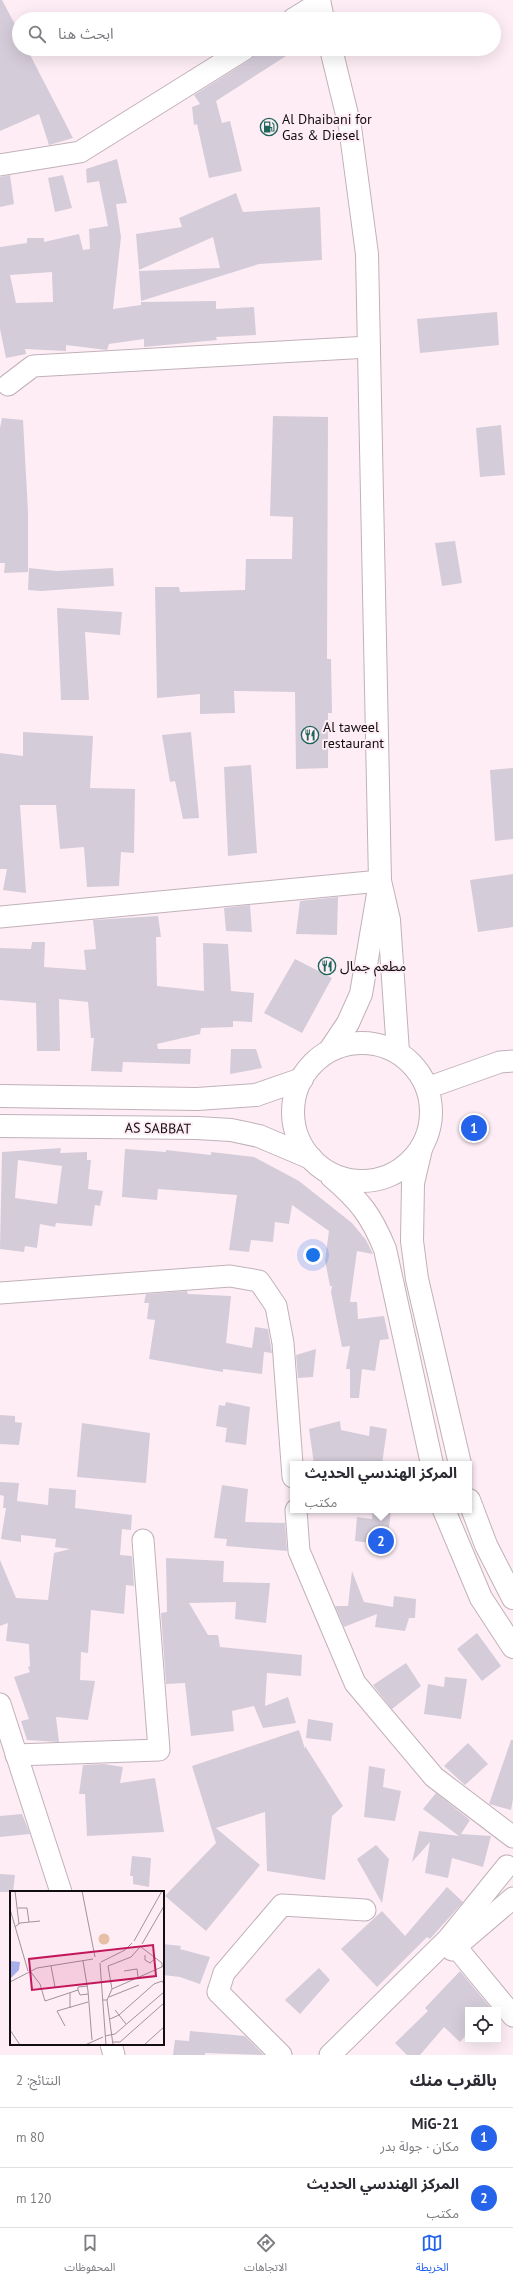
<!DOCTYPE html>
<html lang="ar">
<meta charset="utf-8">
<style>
body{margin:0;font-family:"PT Sans","Noto Sans Arabic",sans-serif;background:#f2f2f3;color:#2b2b33;direction:rtl}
.controls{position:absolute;right:12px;bottom:12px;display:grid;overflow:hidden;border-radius:0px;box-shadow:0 4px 16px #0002}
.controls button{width:36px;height:36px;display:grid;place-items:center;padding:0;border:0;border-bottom:1px solid #e1e1e2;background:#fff;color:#2b2b33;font:20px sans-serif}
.you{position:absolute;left:313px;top:1255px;width:14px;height:14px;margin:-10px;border:3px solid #fff;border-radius:50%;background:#1a73e8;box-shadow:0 0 0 6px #1a73e833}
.badge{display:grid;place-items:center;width:26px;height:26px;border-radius:50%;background:#2563eb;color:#fff;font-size:13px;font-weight:700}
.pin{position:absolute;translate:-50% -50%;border:2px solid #fff;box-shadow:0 1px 4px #0006}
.popup{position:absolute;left:290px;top:1461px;width:182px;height:52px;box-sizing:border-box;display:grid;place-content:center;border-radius:0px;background:#fff;filter:drop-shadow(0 1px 3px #0005);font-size:13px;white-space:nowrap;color:#7c7c81}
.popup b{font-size:15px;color:#2b2b33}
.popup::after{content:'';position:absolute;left:50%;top:100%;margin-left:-8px;border:8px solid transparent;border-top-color:#fff}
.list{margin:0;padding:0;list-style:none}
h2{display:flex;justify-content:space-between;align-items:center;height:52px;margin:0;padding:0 16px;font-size:17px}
h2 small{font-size:13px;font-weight:400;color:#7c7c81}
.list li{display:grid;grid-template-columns:26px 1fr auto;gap:12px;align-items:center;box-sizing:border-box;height:60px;padding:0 16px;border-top:1px solid #e1e1e2}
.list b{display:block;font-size:15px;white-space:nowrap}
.list p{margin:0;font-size:13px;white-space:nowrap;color:#7c7c81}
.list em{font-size:13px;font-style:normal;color:#7c7c81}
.icon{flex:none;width:22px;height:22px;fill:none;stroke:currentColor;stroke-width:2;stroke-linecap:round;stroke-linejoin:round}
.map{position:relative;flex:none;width:513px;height:2055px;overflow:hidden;direction:ltr}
.search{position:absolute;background:#fff;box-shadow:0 4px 16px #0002;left:12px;right:12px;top:12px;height:44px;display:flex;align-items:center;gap:10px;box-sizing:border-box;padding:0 14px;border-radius:22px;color:#7c7c81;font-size:15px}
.sheet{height:172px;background:#fff}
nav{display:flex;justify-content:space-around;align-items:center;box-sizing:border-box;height:56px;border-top:1px solid #e1e1e2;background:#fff;font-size:11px;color:#7c7c81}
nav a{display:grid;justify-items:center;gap:2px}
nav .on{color:#2563eb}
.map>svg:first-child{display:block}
.building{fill:#d5ccda;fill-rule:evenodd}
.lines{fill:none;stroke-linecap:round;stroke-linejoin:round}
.minor-casing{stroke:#c1b1b9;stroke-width:23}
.major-casing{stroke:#c1b1b9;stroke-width:24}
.minor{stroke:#fff;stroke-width:21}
.major{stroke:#fff;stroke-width:22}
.labels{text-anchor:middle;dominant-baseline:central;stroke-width:4;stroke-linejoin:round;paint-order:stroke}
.poi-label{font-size:14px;fill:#120d0f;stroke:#feedf5;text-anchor:start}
.street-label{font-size:14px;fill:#120d0f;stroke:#feedf5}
.inset-road{fill:none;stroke:#a09399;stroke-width:1}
.view{fill:#c2185b;fill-opacity:0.15;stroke:#c2185b;stroke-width:2}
.inset-edge{fill:none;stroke:#120d0f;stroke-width:2}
</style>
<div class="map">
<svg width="513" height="2055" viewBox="0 0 513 2055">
<rect width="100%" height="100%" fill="#feedf5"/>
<g class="building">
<polygon points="0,0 2,0 19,32 19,49 27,49 73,138 49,145 39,114 0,131"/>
<polygon points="261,49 297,49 216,101 222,123 230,121 242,171 209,178 197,124 194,125 192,107 200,104 194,95 251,59"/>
<path d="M117,159L127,203L116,204L121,237L113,309L141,305V302L216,301V309L254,307L256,335L216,337L217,340L144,347V339L109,344L107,350L66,345V351L25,349L26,354L6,358L0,329V247L27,243V238H44V242L79,234L83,250L90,249L89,229L108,226L99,181L87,183L86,169ZM52,272L53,302L16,303L10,275Z"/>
<polygon points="10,175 14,204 0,207 0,177"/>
<polygon points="63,175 72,208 55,212 48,178"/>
<polygon points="236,193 243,212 320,207 322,260 259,264 141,301 139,271 220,268 213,237 139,270 136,234 182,227 179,218"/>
<polygon points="497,312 499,345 420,353 417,319"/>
<polygon points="273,416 328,417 327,659 331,659 332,713 328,713 328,768 296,769 295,692 234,691 235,713 200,714 200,694 157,698 155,587 179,587 180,592 245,590 246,559 292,559 293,517 270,516"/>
<polygon points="2,418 23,420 28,512 28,572 4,573 5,563 0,563 0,428"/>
<polygon points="501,425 505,475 480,477 476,428"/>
<polygon points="455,541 462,583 442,586 435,543"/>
<polygon points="29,568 57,571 113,568 114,586 41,591 28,590"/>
<polygon points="57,608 122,612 120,635 85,632 89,700 61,700"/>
<polygon points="23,732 93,736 90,788 135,789 134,853 121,852 119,886 87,887 84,847 60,849 56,805 20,805 26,893 3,890 7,869 0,869 0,753 23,756"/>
<polygon points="191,732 199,818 183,819 175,781 170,782 162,735"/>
<polygon points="251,765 257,853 228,856 224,767"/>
<polygon points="513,768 513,839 495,841 490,770"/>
<polygon points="513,874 513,927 478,932 470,880"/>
<polygon points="338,897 337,935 296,934 300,901"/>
<polygon points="250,905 252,932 226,931 224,908"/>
<polygon points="158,916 161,937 156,937 157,986 204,991 203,943 228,944 231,991 254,993 252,1022 233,1021 233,1027 201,1028 200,1034 157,1044 158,1049 191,1049 190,1064 123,1062 122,1072 91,1071 94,1038 91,1038 88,1002 59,999 60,1051 37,1051 36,1003 0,1000 0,948 31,949 32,942 45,942 44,967 86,970 84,950 96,949 93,920"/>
<polygon points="295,959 332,978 302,1033 264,1013"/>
<polygon points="231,1049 256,1049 262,1068 230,1074"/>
<path d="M61,1148L60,1153L87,1152V1160H91L88,1189L103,1191L100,1206L95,1205L92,1226L56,1223L55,1227L40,1224L37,1248L25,1246L24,1252L0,1249L2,1152ZM18,1160L62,1166L57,1204L15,1198Z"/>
<polygon points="125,1149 166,1152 166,1150 211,1155 211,1152 254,1157 299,1181 352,1223 366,1240 373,1254 357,1251 350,1302 357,1302 358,1319 384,1316 389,1339 380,1340 375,1371 362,1369 359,1398 350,1398 350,1369 346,1369 350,1346 342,1347 331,1292 332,1286 330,1286 325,1260 329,1231 292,1205 289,1224 275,1222 273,1242 251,1240 249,1252 229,1250 237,1195 158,1189 157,1200 122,1197"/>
<polygon points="187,1291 188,1294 231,1296 226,1343 252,1348 255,1327 268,1329 272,1353 264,1352 262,1374 223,1369 223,1372 149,1359 155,1320 147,1319 149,1303 144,1303 146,1294"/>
<polygon points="316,1349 313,1377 298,1378 296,1355"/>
<polygon points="226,1402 250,1407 246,1445 225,1442 227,1428 216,1426 219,1405 225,1406"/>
<polygon points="0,1415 15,1416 15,1422 22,1423 19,1445 0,1444"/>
<polygon points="340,1421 341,1430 369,1436 370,1426 387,1429 382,1464 314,1464 309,1429"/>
<polygon points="82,1423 150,1433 146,1483 77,1477"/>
<polygon points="0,1482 19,1483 17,1501 48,1505 49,1488 76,1490 75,1508 132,1515 131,1530 122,1529 120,1555 132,1556 134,1586 126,1585 124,1614 91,1610 88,1653 81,1652 80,1680 95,1681 88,1720 56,1717 59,1742 27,1740 21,1721 29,1719 14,1677 30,1672 28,1667 30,1666 29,1644 6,1641 8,1623 0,1626 0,1560 16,1598 48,1600 54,1553 70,1549 55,1547 56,1539 21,1535 21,1542 1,1539 6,1508 3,1508 4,1496 0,1495"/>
<polygon points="222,1485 248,1489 245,1522 285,1523 287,1551 226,1546 227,1539 214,1538"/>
<polygon points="373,1510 391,1510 387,1545 355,1541 357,1517 372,1519"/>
<polygon points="166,1558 224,1561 223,1582 270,1583 266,1623 235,1619 236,1602 189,1603 208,1635 218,1635 220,1647 302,1655 301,1676 267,1673 265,1706 288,1697 296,1723 263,1728 254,1706 232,1711 234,1731 191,1736 185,1683 166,1684 161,1613 167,1612"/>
<polygon points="352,1571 364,1602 393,1607 394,1596 416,1599 415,1618 409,1618 405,1631 375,1627 377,1614 344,1627 335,1606 348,1606"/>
<polygon points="477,1633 501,1666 482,1681 457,1649"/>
<polygon points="406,1663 421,1686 392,1709 373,1685"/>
<polygon points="445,1677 467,1679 461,1719 424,1714 428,1684 444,1687"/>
<polygon points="308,1719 333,1723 331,1741 306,1738"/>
<polygon points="299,1730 305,1749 305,1746 343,1806 332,1816 325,1880 267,1871 265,1812 216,1828 260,1865 206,1931 165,1896 216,1843 192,1766"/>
<polygon points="511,1740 513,1740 513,1799 511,1810 489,1804"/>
<polygon points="468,1743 488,1764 465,1785 444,1766"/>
<polygon points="104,1764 123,1767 120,1783 155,1778 164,1832 87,1836 85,1794 79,1794 83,1765"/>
<polygon points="369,1766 385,1769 383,1787 401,1791 395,1821 364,1817"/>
<polygon points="436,1793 470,1820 461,1834 491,1836 483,1867 452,1858 448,1878 425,1873 430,1842 412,1862 419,1831 459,1836 423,1809"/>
<polygon points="22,1814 30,1834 0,1837 0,1816"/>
<polygon points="376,1845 389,1859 382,1903 357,1859"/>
<polygon points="132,1856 151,1858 149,1887 133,1884 133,1876 130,1876"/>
<polygon points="0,1874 15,1875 13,1892 0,1892"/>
<polygon points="447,1887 463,1902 430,1939 427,1937 377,1987 341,1949 382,1911 405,1936"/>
<polygon points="163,1944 181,1946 180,1949 210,1957 200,1984 180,1977 163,1975"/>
<polygon points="319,1968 330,1980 300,2014 285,2000"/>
<polygon points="460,1971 490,2007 488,2010 468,2010 468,2033 460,2042 444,2027 420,2055 407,2055 395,2043 428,2011 425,2008"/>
<polygon points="190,2031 245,2036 264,2055 205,2053 205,2055 173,2055 175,2040 189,2041"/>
</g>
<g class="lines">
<defs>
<g id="minor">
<polyline points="293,19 319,3"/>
<polyline points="0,165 80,152 245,49"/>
<polyline points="8,385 33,366 369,347"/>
<polyline points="0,917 380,881"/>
<polyline points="427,1088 500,1062 513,1061"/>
<polyline points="0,1293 230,1276 259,1281 276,1306 283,1343 293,1477"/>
<polyline points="296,1510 299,1551 355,1683 434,1777 513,1837"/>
<polyline points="0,1704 61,1892"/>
<polyline points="16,1755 159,1750 143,1540"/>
<polyline points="456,1947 513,2016"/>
<polyline points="452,1950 513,1898"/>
<polyline points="111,2044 114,2055"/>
<polyline points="281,2055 218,1992 224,1973 282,1905 365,1910"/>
<polyline points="330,2055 448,1939 507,1866"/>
</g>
<g id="major">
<polyline points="319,0 323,19"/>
<polyline points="331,49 350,127 367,254 380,881 389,920 398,1052"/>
<circle cx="362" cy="1112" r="69"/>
<polyline points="330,1050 348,1023 361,994 379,888"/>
<polyline points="0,1096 197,1099 256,1095 302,1079"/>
<polyline points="0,1126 197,1128 231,1130 259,1136 311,1158"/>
<polyline points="421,1149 413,1183 412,1241 417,1279 460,1464"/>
<path d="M332,1177C360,1201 371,1215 385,1249L432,1464"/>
<polyline points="469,1500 486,1545 513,1598"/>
<polyline points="444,1510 481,1598 513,1647"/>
</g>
</defs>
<use href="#minor" class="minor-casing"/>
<use href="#major" class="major-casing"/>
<use href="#minor" class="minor"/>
<use href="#major" class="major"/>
</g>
<defs>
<symbol id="fuel-ring" viewBox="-11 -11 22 22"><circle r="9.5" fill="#feedf5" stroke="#1f665a" stroke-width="1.5"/><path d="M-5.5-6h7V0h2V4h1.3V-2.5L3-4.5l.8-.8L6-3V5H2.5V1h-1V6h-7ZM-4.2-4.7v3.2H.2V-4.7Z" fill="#1f665a"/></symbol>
<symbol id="restaurant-ring" viewBox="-11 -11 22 22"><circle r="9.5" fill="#feedf5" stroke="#1f665a" stroke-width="1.5"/><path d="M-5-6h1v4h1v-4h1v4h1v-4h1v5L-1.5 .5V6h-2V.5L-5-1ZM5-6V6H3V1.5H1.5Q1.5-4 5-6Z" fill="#1f665a"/></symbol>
</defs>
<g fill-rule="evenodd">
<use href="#fuel-ring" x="259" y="117" width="20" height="20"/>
<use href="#restaurant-ring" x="300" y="725" width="20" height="20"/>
<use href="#restaurant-ring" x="317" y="956" width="20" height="20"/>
</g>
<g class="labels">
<g class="poi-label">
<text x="282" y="119">Al Dhaibani for<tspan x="282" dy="16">Gas &amp; Diesel</tspan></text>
<text x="323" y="727">Al taweel<tspan x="323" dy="16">restaurant</tspan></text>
<text x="340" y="966">مطعم جمال</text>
</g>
<g class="street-label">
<text transform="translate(158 1128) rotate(1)">AS SABBAT</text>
</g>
</g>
<g transform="translate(10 1891)">
<rect width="154" height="154" fill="#feedf5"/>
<path d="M88.5 48a5.5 5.5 0 1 1 11 0a5.5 5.5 0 1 1-11 0Z" fill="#e7bfa7"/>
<path d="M0,70L10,71L9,79L0,88Z" fill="#a8aeea"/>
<path class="inset-road" d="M5,0L9,33M72,0L85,66M8,17H17L19,31M0,18L18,80M5,36L10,32L30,30M124,50L152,0M132,53L154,15M131,56L152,72V76M135,64V69L140,72L146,67M73,70L78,100L82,149M91,71L115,59L122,52M90,72L96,154M41,75L45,96M20,80L30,93L35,110L68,99V96L78,95M114,80L127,78L128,86M0,91L27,77L83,68M102,98L154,75M68,99L70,104L78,103M99,106L129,94M92,109H97L103,154M97,109L102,98L98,75L121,66L130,56M60,117V102M105,119L116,133M100,128L109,124L144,93L152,90L154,93M55,135L47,120L78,111M0,139L10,154M95,145L105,143L154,101M103,151H110L154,112M75,154L93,146M134,154L154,136"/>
<path class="view" d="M143,54L146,85L22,99L19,68Z"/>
<rect width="154" height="154" class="inset-edge"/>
</g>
</svg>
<div class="controls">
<button><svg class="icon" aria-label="locate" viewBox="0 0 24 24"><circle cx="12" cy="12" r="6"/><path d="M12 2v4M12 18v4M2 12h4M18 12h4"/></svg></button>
</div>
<div class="you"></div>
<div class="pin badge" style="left:474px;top:1128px">1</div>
<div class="pin badge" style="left:381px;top:1541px">2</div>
<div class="popup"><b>المركز الهندسي الحديث</b>مكتب</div>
<div class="search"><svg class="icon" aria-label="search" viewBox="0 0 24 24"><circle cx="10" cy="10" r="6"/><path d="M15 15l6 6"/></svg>ابحث هنا</div>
</div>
<section class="sheet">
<h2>بالقرب منك<small>النتائج: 2</small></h2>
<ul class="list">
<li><span class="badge">1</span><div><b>MiG-21</b><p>مكان · جولة بدر</p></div><em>80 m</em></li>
<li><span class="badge">2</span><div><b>المركز الهندسي الحديث</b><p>مكتب</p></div><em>120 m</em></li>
</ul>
</section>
<nav>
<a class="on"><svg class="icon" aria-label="map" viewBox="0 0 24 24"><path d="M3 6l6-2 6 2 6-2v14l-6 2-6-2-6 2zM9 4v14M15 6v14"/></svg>الخريطة</a>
<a><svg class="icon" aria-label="directions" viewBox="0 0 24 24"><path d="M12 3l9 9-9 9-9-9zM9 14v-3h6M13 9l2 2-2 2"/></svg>الاتجاهات</a>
<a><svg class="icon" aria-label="saved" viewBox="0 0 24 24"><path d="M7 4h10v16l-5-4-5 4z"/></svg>المحفوظات</a>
</nav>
